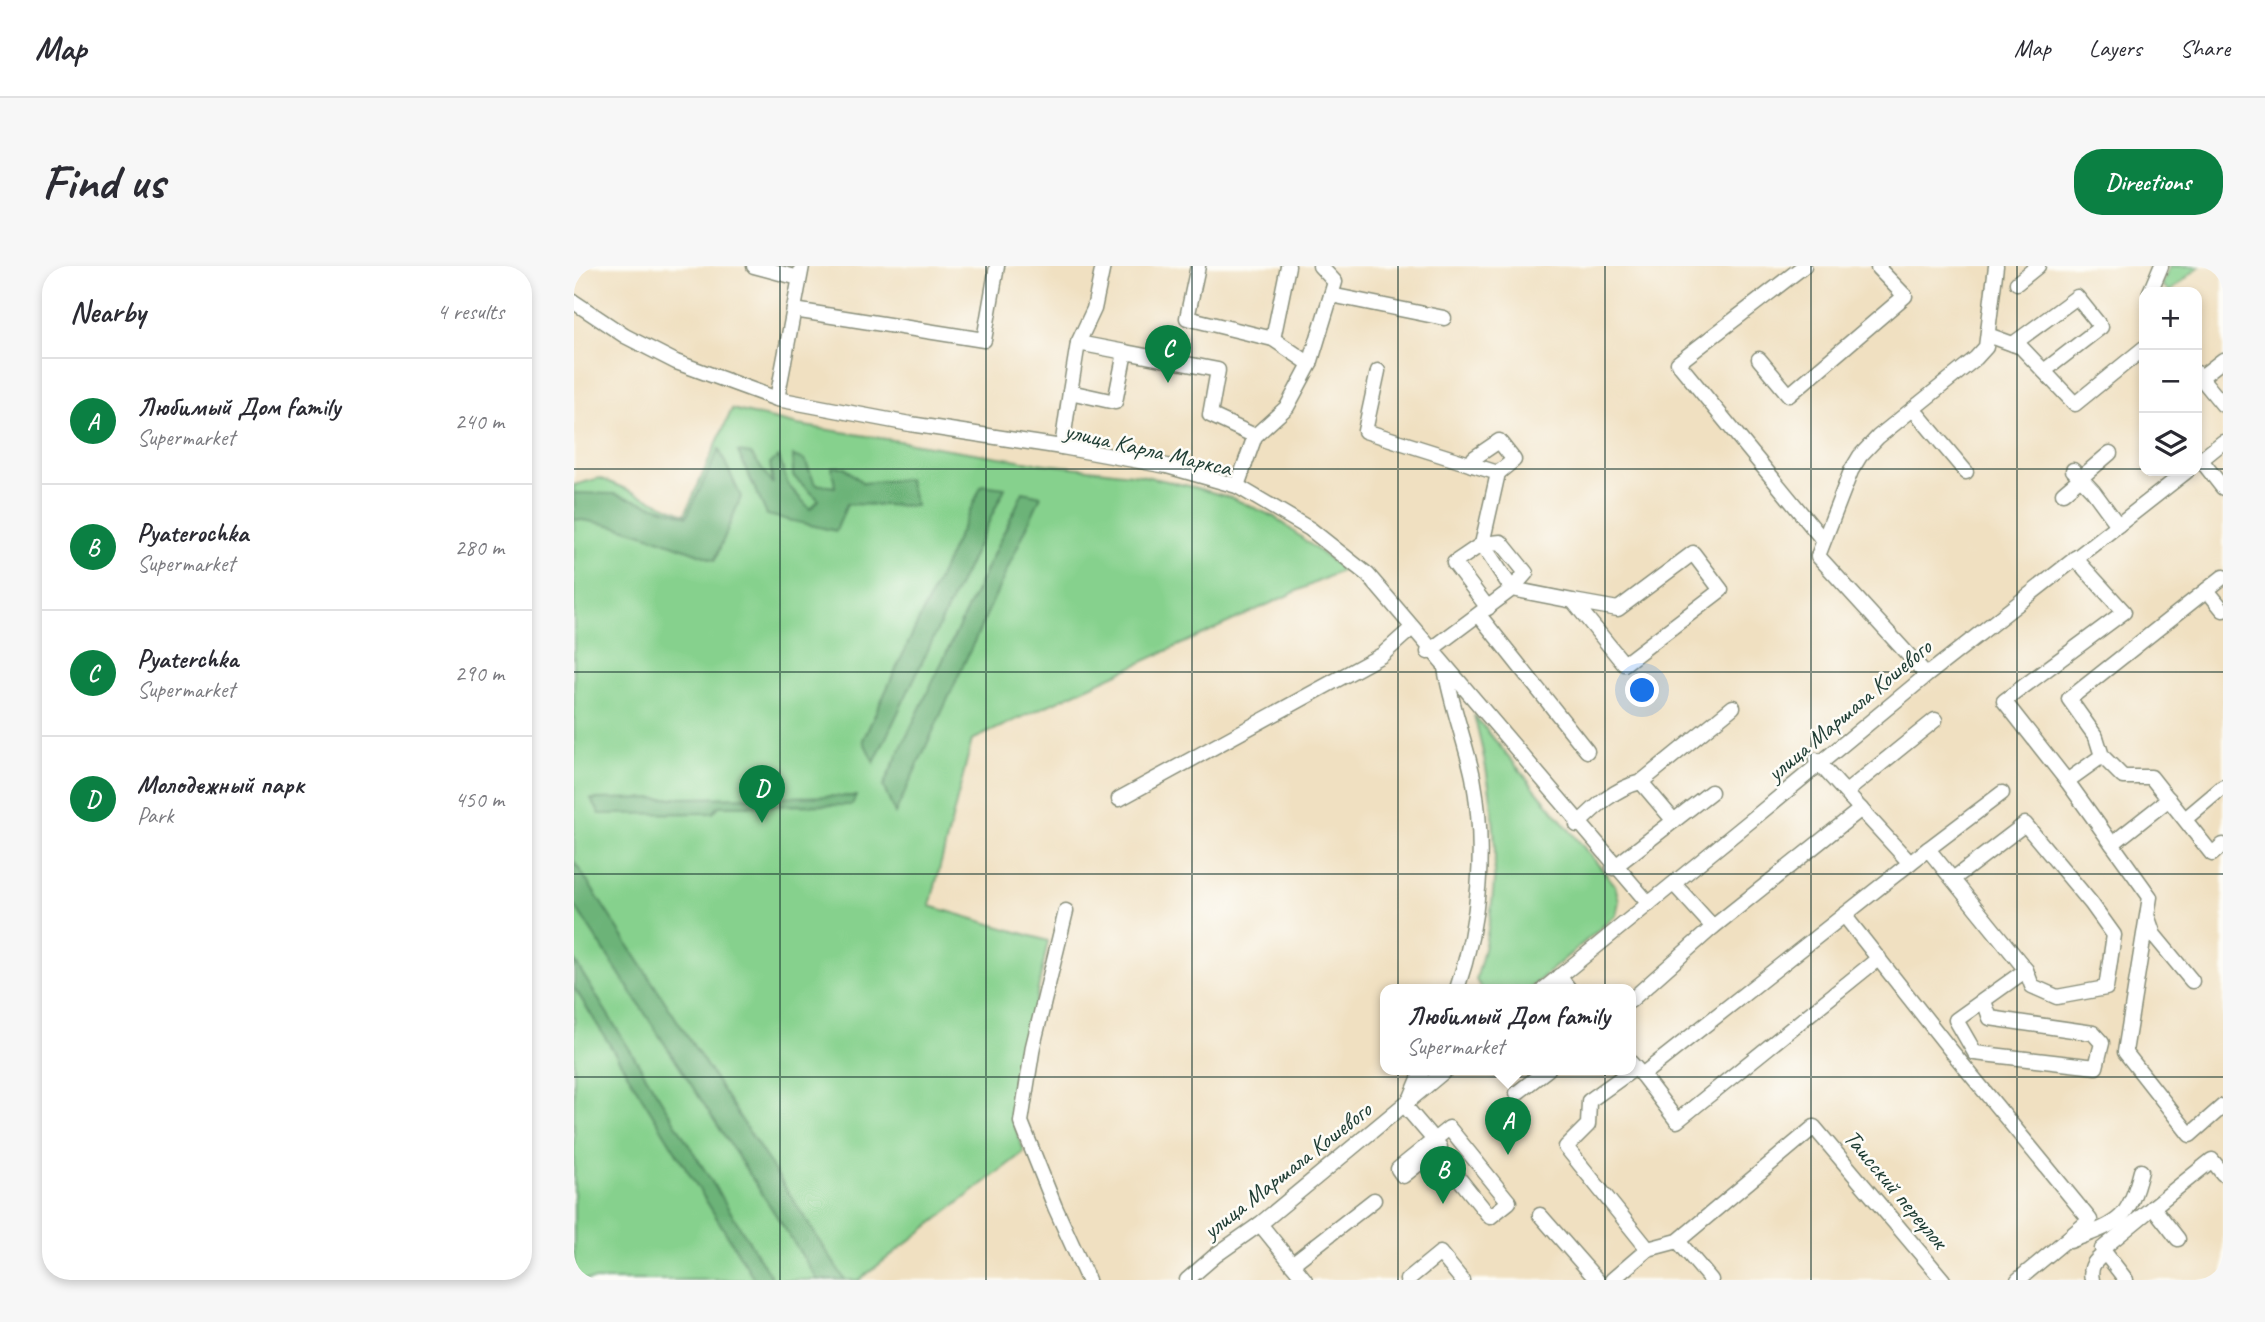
<!DOCTYPE html>
<meta charset="utf-8">
<style>
body{margin:0;font-family:Caveat,sans-serif;background:#f7f7f7;color:#2b2b33}
.controls{position:absolute;right:21px;top:21px;display:grid;overflow:hidden;border-radius:14px;box-shadow:0 4px 10px #0003}
.controls button{width:63px;height:63px;display:grid;place-items:center;padding:0;border:0;border-bottom:2px solid #e1e1e2;background:#fff;color:#2b2b33;font:35px sans-serif}
.you{position:absolute;left:1069px;top:425px;width:24px;height:24px;margin:-18px;border:5px solid #fff;border-radius:50%;background:#1a73e8;box-shadow:0 0 0 10px #1a73e833}
.badge{display:grid;place-items:center;width:46px;height:46px;border-radius:50%;background:#0b8043;color:#fff;font-size:23px;font-weight:700}
.pin{position:absolute;translate:-50% -58px;filter:drop-shadow(0 2px 4px #0008)}
.pin::after{content:'';position:absolute;top:37px;width:24px;height:21px;background:inherit;clip-path:polygon(0 0,100% 0,50% 100%)}
.popup{position:absolute;left:806px;top:718px;width:256px;height:91px;box-sizing:border-box;display:grid;place-content:center;border-radius:14px;background:#fff;filter:drop-shadow(0 2px 5px #0005);font-size:23px;white-space:nowrap;color:#7c7c81}
.popup b{font-size:26px;color:#2b2b33}
.popup::after{content:'';position:absolute;left:50%;top:100%;margin-left:-14px;border:14px solid transparent;border-top-color:#fff}
.list{margin:0;padding:0;list-style:none}
h2{display:flex;justify-content:space-between;align-items:center;height:91px;margin:0;padding:0 28px;font-size:30px}
h2 small{font-size:23px;font-weight:400;color:#7c7c81}
.list li{display:grid;grid-template-columns:46px 1fr auto;gap:21px;align-items:center;box-sizing:border-box;height:126px;padding:0 28px;border-top:2px solid #e1e1e2}
.list b{display:block;font-size:26px;white-space:nowrap}
.list p{margin:0;font-size:23px;white-space:nowrap;color:#7c7c81}
.list em{font-size:23px;font-style:normal;color:#7c7c81}
.icon{flex:none;width:38px;height:38px;fill:none;stroke:currentColor;stroke-width:2;stroke-linecap:round;stroke-linejoin:round}
.map{position:relative;flex:none;width:1649px;height:1014px;overflow:hidden;border-radius:28px}
header{display:flex;align-items:center;gap:42px;box-sizing:border-box;height:98px;padding:0 35px;background:#fff;border-bottom:2px solid #e1e1e2}
header strong{font-size:33px}
nav{display:flex;gap:38px;margin-inline-start:auto;font-size:24px}
.intro{display:flex;align-items:center;justify-content:space-between;box-sizing:border-box;height:168px;padding:0 42px}
h1{margin:0;font-size:49px}
.button{padding:18px 32px;border-radius:28px;background:#0b8043;color:#fff;font-size:24px;font-weight:700}
main{display:flex;gap:42px;padding:0 42px}
aside{flex:1;background:#fff;border-radius:28px;box-shadow:0 4px 10px #0003}
.map>svg:first-child{display:block}
.green{fill:#86d18d;stroke:#528760;stroke-width:2}
.forest{fill:#6cb378;stroke:#467856;stroke-width:2}
.lines{fill:none;stroke-linecap:round;stroke-linejoin:round}
.minor-casing{stroke:#888e7a;stroke-width:17}
.minor{stroke:#fff;stroke-width:14}
.grid{fill:none;stroke:#1f3d34;stroke-width:2;stroke-opacity:0.55}
.labels{text-anchor:middle;dominant-baseline:central;stroke-width:5;stroke-linejoin:round;paint-order:stroke}
.street-label{font-size:24px;fill:#1f3d34;stroke:#fdfcf7}
</style>
<header>
<strong>Map</strong>
<nav><a>Map</a><a>Layers</a><a>Share</a></nav>
</header>
<div class="intro"><h1>Find us</h1><a class="button">Directions</a></div>
<main>
<aside>
<h2>Nearby<small>4 results</small></h2>
<ul class="list">
<li><span class="badge">A</span><div><b>Любимый Дом family</b><p>Supermarket</p></div><em>240 m</em></li>
<li><span class="badge">B</span><div><b>Pyaterochka</b><p>Supermarket</p></div><em>280 m</em></li>
<li><span class="badge">C</span><div><b>Pyaterchka</b><p>Supermarket</p></div><em>290 m</em></li>
<li><span class="badge">D</span><div><b>Молодежный парк</b><p>Park</p></div><em>450 m</em></li>
</ul>
</aside>
<div class="map">
<svg width="1649" height="1014" viewBox="0 0 1649 1014">
<rect width="100%" height="100%" fill="#fdfcf7"/>
<filter id="ink" filterUnits="userSpaceOnUse"><feTurbulence type="fractalNoise" baseFrequency=".0143" numOctaves="2"/><feDisplacementMap in="SourceGraphic" scale="14" xChannelSelector="R" yChannelSelector="G"/><feConvolveMatrix kernelMatrix="1 2 1 2 8 2 1 2 1" color-interpolation-filters="sRGB"/></filter>
<filter id="wash" filterUnits="userSpaceOnUse"><feTurbulence type="fractalNoise" baseFrequency=".00686" numOctaves="4" result="noise"/><feDisplacementMap in="SourceGraphic" scale="28" xChannelSelector="R" yChannelSelector="G"/><feGaussianBlur stdDeviation="1.57" result="paint"/><feColorMatrix in="noise" values="0 0 0 0 0 0 0 0 0 0 0 0 0 0 0 0 0 1.4 0 .05"/><feComposite in="paint" operator="in"/></filter>
<g filter="url(#wash)">
<rect width="100%" height="100%" fill="#f0e0c1"/>
<g class="green">
<polygon points="1596,0 1626,0 1596,26 1588,19"/>
<polygon points="158,143 224,159 463,197 566,209 619,221 658,232 701,251 769,304 398,474 356,640 474,675 438,848 450,886 285,1014 0,1014 0,219 26,212 111,248"/>
<path d="M900,449L1041,619L1045,635L1042,649L955,723H908L902,714C930,617 925,545 900,449Z"/>
</g>
<g class="forest">
<path d="M145,183L167,231L141,294C92,276 53,259 0,253V227L41,228L113,250Z"/>
<polygon points="164,186 177,188 199,218 196,197 205,191 214,219 236,243 245,234 219,210 219,190 231,194 241,218 261,221 258,201 270,201 289,217 334,213 342,240 273,238 262,265 193,249"/>
<polygon points="408,219 431,222 300,497 289,474"/>
<polygon points="449,226 467,230 321,548 309,520"/>
<polygon points="282,530 278,539 145,540 139,547 26,548 17,533"/>
<polygon points="0,595 271,1014 244,1014 0,638"/>
<polygon points="0,694 199,1014 181,1014 0,721"/>
</g>
</g>
<g filter="url(#ink)">
<g class="lines">
<defs>
<g id="minor">
<polyline points="180,0 225,12"/>
<polyline points="624,0 613,52 699,73 736,98"/>
<polyline points="1230,0 1104,97 1249,274"/>
<polyline points="1443,17 1464,0"/>
<polyline points="1576,26 1587,0"/>
<polyline points="757,29 870,52"/>
<polyline points="0,36 51,70 102,96 203,133 336,158 488,181 593,200 663,220 736,263 794,309 1075,638"/>
<polyline points="220,44 410,74 423,0"/>
<polyline points="1414,69 1447,81 1501,138 1570,82"/>
<polyline points="699,73 714,0"/>
<polyline points="504,77 520,43 529,0"/>
<polyline points="1439,78 1503,31 1527,61 1470,105"/>
<polyline points="1185,93 1215,129 1331,30 1304,2 1306,0"/>
<polyline points="804,105 791,165 924,207 908,278 927,276 952,307 938,323 908,278 880,297 914,342"/>
<polyline points="1623,107 1649,139"/>
<polyline points="1627,111 1649,94"/>
<polyline points="496,126 504,77 551,86"/>
<polyline points="203,133 228,0"/>
<polyline points="1340,144 1392,206"/>
<polyline points="488,181 496,126 541,136 551,86 644,104 636,149 681,170"/>
<polyline points="1627,194 1649,222"/>
<polyline points="1623,197 1649,176"/>
<polyline points="898,199 900,192 925,175 940,194 924,207"/>
<polyline points="1499,204 1519,225 1544,259"/>
<polyline points="663,220 681,170 713,141 736,98 761,16 746,0"/>
<polyline points="1489,227 1536,187"/>
<polyline points="1501,292 1550,346 1430,435 1493,515 1528,490"/>
<polyline points="1649,311 1495,433 1522,471 1528,490 1549,511 1577,511 1638,588 1649,579"/>
<polyline points="1633,324 1649,344"/>
<polyline points="905,349 1013,485"/>
<polyline points="854,386 938,323 999,335 1050,398 1147,324 1119,287 1044,343 999,335"/>
<path d="M871,402C877,439 891,474 899,511C912,581 906,656 883,723"/>
<polyline points="1350,406 1244,290 1277,205 1286,190 1304,171 1402,92 1412,81 1422,0"/>
<polyline points="1493,515 1576,631 1551,786 1616,869 1649,840"/>
<polyline points="1067,516 1100,555"/>
<polyline points="1272,526 1361,454"/>
<polyline points="545,533 808,389 838,362"/>
<polyline points="1611,553 1649,521"/>
<path d="M1003,559C1021,541 1041,522 1067,516L1159,441"/>
<polyline points="1538,578 1595,533"/>
<polyline points="1354,583 1428,527"/>
<polyline points="1336,597 1354,583 1452,704 1458,720 1483,731 1532,722 1540,669 1517,637 1451,558 1379,613"/>
<polyline points="1039,602 1137,526"/>
<polyline points="492,645 459,780 447,856 481,941 514,1014"/>
<polyline points="1270,649 1375,782 1516,954 1444,1014"/>
<polyline points="1574,652 1580,669 1618,715"/>
<polyline points="1139,661 1287,543"/>
<polyline points="985,710 995,723"/>
<polyline points="970,723 1180,552 1353,409 1613,205"/>
<polyline points="1056,735 1139,661 1100,618"/>
<polyline points="1410,735 1416,752 1519,767 1528,777 1522,801 1401,787 1382,754 1452,704"/>
<polyline points="1056,796 1068,809 1336,597 1242,494"/>
<polyline points="1061,802 1015,835 1014,859 992,881 1074,983"/>
<polyline points="1068,809 1103,855 1305,692"/>
<polyline points="943,827 974,803"/>
<polyline points="836,834 849,803"/>
<polyline points="831,840 866,881"/>
<polygon points="875,862 935,936 916,951 862,884 829,910 824,903"/>
<polyline points="966,949 1023,1014"/>
<polyline points="686,958 731,1014"/>
<polyline points="1604,973 1579,941 1638,894 1649,908"/>
<polyline points="1104,975 1137,1014"/>
<path d="M1496,975C1543,957 1554,957 1567,905"/>
<polyline points="718,998 800,934"/>
<polyline points="613,1014 642,989 686,958 873,803"/>
<polyline points="833,1014 866,987 888,1014"/>
<polyline points="1038,1014 1074,983 1104,975 1240,861 1369,1014"/>
<path d="M1518,1014C1515,1000 1521,995 1531,987"/>
<polyline points="1552,1014 1528,983 1579,941"/>
</g>
</defs>
<use href="#minor" class="minor-casing"/>
<use href="#minor" class="minor"/>
</g>
</g>
<path class="grid" d="M206,0V1014M412,0V1014M618,0V1014M824,0V1014M1031,0V1014M1237,0V1014M1443,0V1014M0,203H1570M1623,203H1649M0,406H1649M0,608H1649M0,811H1649"/>
<g class="labels">
<g class="street-label">
<text transform="translate(574 183) rotate(13)">улица Карла Маркса</text>
<text transform="translate(1275 444) rotate(-40)">улица Маршала Кошевого</text>
<text transform="translate(713 904) rotate(-38)">улица Маршала Кошевого</text>
<text transform="translate(1322 923) rotate(50)">Таисский переулок</text>
</g>
</g>
</svg>
<div class="controls">
<button>+</button>
<button>−</button>
<button><svg class="icon" aria-label="layers" viewBox="0 0 24 24"><path d="M12 4l9 5-9 5-9-5zM3 14l9 5 9-5"/></svg></button>
</div>
<div class="you"></div>
<div class="pin badge" style="left:934px;top:889px">A</div>
<div class="popup"><b>Любимый Дом family</b>Supermarket</div>
<div class="pin badge" style="left:869px;top:938px">B</div>
<div class="pin badge" style="left:594px;top:117px">C</div>
<div class="pin badge" style="left:188px;top:557px">D</div>
</div>
</main>
